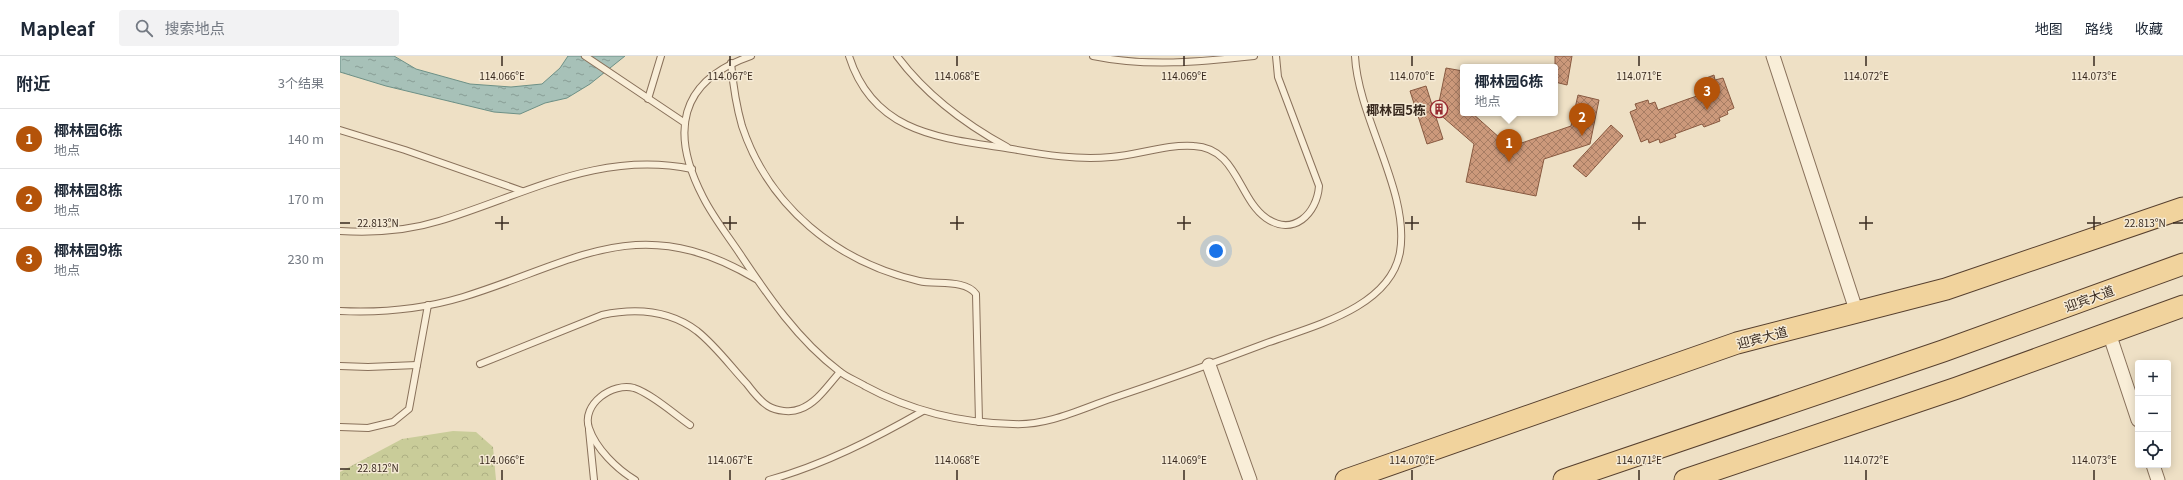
<!DOCTYPE html>
<html lang="zh">
<meta charset="utf-8">
<style>
body{margin:0;font-family:Georgia,"Noto Sans SC",serif;background:#f2f2f3;color:#1f2937}
.controls{position:absolute;right:12px;bottom:12px;display:grid;overflow:hidden;border-radius:4px;box-shadow:0 2px 10px #0003}
.controls button{width:36px;height:36px;display:grid;place-items:center;padding:0;border:0;border-bottom:1px solid #e0e1e3;background:#fff;color:#1f2937;font:20px sans-serif}
.you{position:absolute;left:876px;top:195px;width:14px;height:14px;margin:-10px;border:3px solid #fff;border-radius:50%;background:#1a73e8;box-shadow:0 0 0 6px #1a73e833}
.badge{display:grid;place-items:center;width:26px;height:26px;border-radius:50%;background:#b45309;color:#fff;font-size:13px;font-weight:700}
.pin{position:absolute;translate:-50% -33px;filter:drop-shadow(0 1px 2px #0008)}
.pin::after{content:'';position:absolute;top:21px;width:14px;height:12px;background:inherit;clip-path:polygon(0 0,100% 0,50% 100%)}
.popup{position:absolute;left:1120px;top:8px;width:98px;height:52px;box-sizing:border-box;display:grid;place-content:center;border-radius:4px;background:#fff;filter:drop-shadow(0 1px 3px #0005);font-size:13px;white-space:nowrap;color:#747a83}
.popup b{font-size:15px;color:#1f2937}
.popup::after{content:'';position:absolute;left:50%;top:100%;margin-left:-8px;border:8px solid transparent;border-top-color:#fff}
.list{margin:0;padding:0;list-style:none}
h2{display:flex;justify-content:space-between;align-items:center;height:52px;margin:0;padding:0 16px;font-size:17px}
h2 small{font-size:13px;font-weight:400;color:#747a83}
.list li{display:grid;grid-template-columns:26px 1fr auto;gap:12px;align-items:center;box-sizing:border-box;height:60px;padding:0 16px;border-top:1px solid #e0e1e3}
.list b{display:block;font-size:15px;white-space:nowrap}
.list p{margin:0;font-size:13px;white-space:nowrap;color:#747a83}
.list em{font-size:13px;font-style:normal;color:#747a83}
.icon{flex:none;width:22px;height:22px;fill:none;stroke:currentColor;stroke-width:2;stroke-linecap:round;stroke-linejoin:round}
.map{position:relative;flex:none;width:1843px;height:424px;overflow:hidden}
header{display:flex;align-items:center;gap:24px;box-sizing:border-box;height:56px;padding:0 20px;background:#fff;border-bottom:1px solid #e0e1e3}
header strong{font-size:19px}
nav{display:flex;gap:22px;margin-inline-start:auto;font-size:14px}
.search{width:280px;height:36px;background:#f2f2f3;display:flex;align-items:center;gap:10px;box-sizing:border-box;padding:0 14px;border-radius:4px;color:#747a83;font-size:15px}
main{display:flex}
aside{flex:1;background:#fff}
.map>svg:first-child{display:block}
.forest{fill:url(#forest-crowns)}
.water{fill:url(#water-ripples);stroke:#6d9086}
.building{fill:url(#building-cross-hatch);stroke:#885a41}
.lines{fill:none;stroke-linecap:round;stroke-linejoin:round}
.service-casing{stroke:#89715b;stroke-width:8}
.minor-casing{stroke:#89715b;stroke-width:15}
.primary-casing{stroke:#57402f;stroke-width:23}
.service{stroke:#f9eed8;stroke-width:6}
.minor{stroke:#f9eed8;stroke-width:13}
.primary{stroke:#f1d39d;stroke-width:21}
.ticks{fill:none;stroke:#392a1f;stroke-width:1.5}
.labels{text-anchor:middle;dominant-baseline:central;stroke-width:3;stroke-linejoin:round;paint-order:stroke}
.poi-label{font-size:13px;font-weight:bold;fill:#392a1f;stroke:#f5ead5;text-anchor:end}
.street-label{font-size:13px;fill:#392a1f;stroke:#f5ead5}
.ticks-label{font-size:10px;text-anchor:middle;fill:#392a1f;stroke:#f5ead5;stroke-width:3;stroke-linejoin:round;paint-order:stroke}
</style>
<header>
<strong>Mapleaf</strong>
<div class="search"><svg class="icon" aria-label="search" viewBox="0 0 24 24"><circle cx="10" cy="10" r="6"/><path d="M15 15l6 6"/></svg>搜索地点</div>
<nav><a>地图</a><a>路线</a><a>收藏</a></nav>
</header>
<main>
<aside>
<h2>附近<small>3个结果</small></h2>
<ul class="list">
<li><span class="badge">1</span><div><b>椰林园6栋</b><p>地点</p></div><em>140 m</em></li>
<li><span class="badge">2</span><div><b>椰林园8栋</b><p>地点</p></div><em>170 m</em></li>
<li><span class="badge">3</span><div><b>椰林园9栋</b><p>地点</p></div><em>230 m</em></li>
</ul>
</aside>
<div class="map">
<svg width="1843" height="424" viewBox="0 0 1843 424">
<defs>
<pattern id="forest-crowns" width="20" height="18" patternUnits="userSpaceOnUse"><rect width="20" height="18" fill="#c9cc99"/><path d="M2 6a3 3 0 1 1 6 0M12 15a3 3 0 1 1 6 0" fill="none" stroke="#adaf83"/></pattern>
<pattern id="water-ripples" width="26" height="14" patternUnits="userSpaceOnUse"><rect width="26" height="14" fill="#a7c1b8"/><path d="M2 4q2-2 4 0t4 0M15 11q2-2 4 0t4 0" fill="none" stroke="#899d95"/></pattern>
<pattern id="building-cross-hatch" width="8" height="8" patternUnits="userSpaceOnUse"><rect width="8" height="8" fill="#cc997b"/><path d="M0 0l8 8M0 8l8-8" fill="none" stroke="#a77d64"/></pattern>
</defs>
<rect width="100%" height="100%" fill="#eee0c5"/>
<polygon class="forest" points="113,375 136,376 153,391 156,424 0,424 0,416 62,383"/>
<polygon class="water" points="0,0 54,0 76,13 130,28 171,31 202,28 220,12 228,0 285,0 250,28 227,42 205,47 180,58 154,56 46,30 0,16"/>
<g class="building">
<polygon points="1215,0 1232,0 1227,29 1215,26"/>
<polygon points="1106,12 1123,15 1121,48 1123,57 1132,57 1170,91 1231,70 1238,39 1259,44 1250,88 1204,103 1196,140 1126,126 1134,88 1097,56"/>
<polygon points="1374,19 1375,24 1383,22 1394,52 1387,55 1388,58 1379,62 1380,65 1364,71 1362,68 1335,78 1336,81 1320,87 1319,83 1309,87 1308,83 1301,86 1290,56 1297,53 1295,48 1308,44 1309,48 1315,46 1318,54 1348,43 1360,39 1357,31 1363,29 1361,24"/>
<polygon points="1086,30 1103,83 1087,88 1070,35"/>
<polygon points="1271,69 1283,80 1246,121 1233,110"/>
</g>
<g class="lines">
<defs>
<g id="service">
<polyline points="245,0 345,67"/>
<path d="M411,0C338,25 330,77 363,141C373,161 388,180 400,198C428,240 458,284 499,315C506,321 517,325 525,330C571,355 621,367 673,368C707,370 741,353 773,342C824,325 874,307 924,288C969,271 1050,253 1060,196C1070,136 1018,62 1015,0"/>
<path d="M509,0C534,79 603,82 672,93C705,99 737,104 771,101C799,99 826,88 854,90C897,92 898,142 926,162C953,181 977,158 979,130L938,21L936,0"/>
<path d="M557,0C586,39 625,68 667,91"/>
<path d="M753,0C806,11 860,6 914,0"/>
<path d="M391,7C393,28 396,49 402,70C429,151 497,206 579,225C596,229 625,223 636,238L639,366"/>
<polyline points="308,43 321,0"/>
<polyline points="0,74 65,94 182,135"/>
<path d="M0,175C34,177 67,175 99,165C185,139 259,94 352,113"/>
<path d="M0,255C41,257 83,253 123,241C237,206 298,153 416,223"/>
<path d="M140,308L262,259C295,252 329,254 357,275C376,290 391,311 407,328C413,336 420,345 428,350C436,355 451,357 460,353C477,347 488,329 500,316"/>
<polyline points="0,310 28,311 77,309"/>
<polyline points="0,371 28,372 53,366 69,353 88,249"/>
<polyline points="249,374 254,424"/>
<path d="M295,424C277,413 256,393 249,372C241,348 273,326 294,332C312,338 334,358 350,369"/>
<path d="M429,424C483,409 534,383 583,355"/>
</g>
<g id="minor">
<polyline points="1433,0 1517,257"/>
<polyline points="1769,277 1798,364"/>
<polyline points="869,309 910,424"/>
<polyline points="1813,409 1818,424"/>
</g>
<g id="primary">
<polyline points="1006,424 1397,287 1606,233 1843,152"/>
<polyline points="1224,424 1603,295 1843,208"/>
<polyline points="1345,424 1617,332 1843,250"/>
</g>
</defs>
<use href="#service" class="service-casing"/>
<use href="#minor" class="minor-casing"/>
<use href="#primary" class="primary-casing"/>
<use href="#service" class="service"/>
<use href="#minor" class="minor"/>
<use href="#primary" class="primary"/>
</g>
<path class="ticks" d="M162,0V10M390,0V10M617,0V10M844,0V10M1072,0V10M1299,0V10M1526,0V10M1754,0V10M162,160V174M390,160V174M617,160V174M844,160V174M1072,160V174M1299,160V174M1526,160V174M1754,160V174M0,167H10M155,167H169M383,167H397M610,167H624M837,167H851M1065,167H1079M1292,167H1306M1519,167H1533M1747,167H1761M1833,167H1843M0,413H10M162,414V424M390,414V424M617,414V424M844,414V424M1072,414V424M1299,414V424M1526,414V424M1754,414V424"/>
<defs>
<symbol id="building-ring" viewBox="-11 -11 22 22"><circle r="9.5" fill="#f5ead5" stroke="#982b31" stroke-width="1.5"/><path d="M-4-6H4V6H1V3H-1V6H-4ZM-2.5-4.3h1.7v1.8h-1.7ZM.8-4.3h1.7v1.8H.8ZM-2.5-1h1.7V.8h-1.7ZM.8-1h1.7V.8H.8Z" fill="#982b31"/></symbol>
</defs>
<g fill-rule="evenodd">
<use href="#building-ring" x="1089" y="43" width="20" height="20"/>
</g>
<g class="labels">
<g class="poi-label">
<text x="1086" y="53">椰林园5栋</text>
</g>
<g class="street-label">
<text transform="translate(1749 242) rotate(-20)">迎宾大道</text>
<text transform="translate(1422 281) rotate(-15)">迎宾大道</text>
</g>
</g>
<g class="ticks-label">
<text x="162" y="24">114.066°E</text>
<text x="390" y="24">114.067°E</text>
<text x="617" y="24">114.068°E</text>
<text x="844" y="24">114.069°E</text>
<text x="1072" y="24">114.070°E</text>
<text x="1299" y="24">114.071°E</text>
<text x="1526" y="24">114.072°E</text>
<text x="1754" y="24">114.073°E</text>
<text x="38" y="171">22.813°N</text>
<text x="1805" y="171">22.813°N</text>
<text x="162" y="408">114.066°E</text>
<text x="390" y="408">114.067°E</text>
<text x="617" y="408">114.068°E</text>
<text x="844" y="408">114.069°E</text>
<text x="1072" y="408">114.070°E</text>
<text x="1299" y="408">114.071°E</text>
<text x="1526" y="408">114.072°E</text>
<text x="1754" y="408">114.073°E</text>
<text x="38" y="416">22.812°N</text>
</g>
</svg>
<div class="controls">
<button>+</button>
<button>−</button>
<button><svg class="icon" aria-label="locate" viewBox="0 0 24 24"><circle cx="12" cy="12" r="6"/><path d="M12 2v4M12 18v4M2 12h4M18 12h4"/></svg></button>
</div>
<div class="you"></div>
<div class="pin badge" style="left:1169px;top:106px">1</div>
<div class="popup"><b>椰林园6栋</b>地点</div>
<div class="pin badge" style="left:1242px;top:80px">2</div>
<div class="pin badge" style="left:1367px;top:54px">3</div>
</div>
</main>
